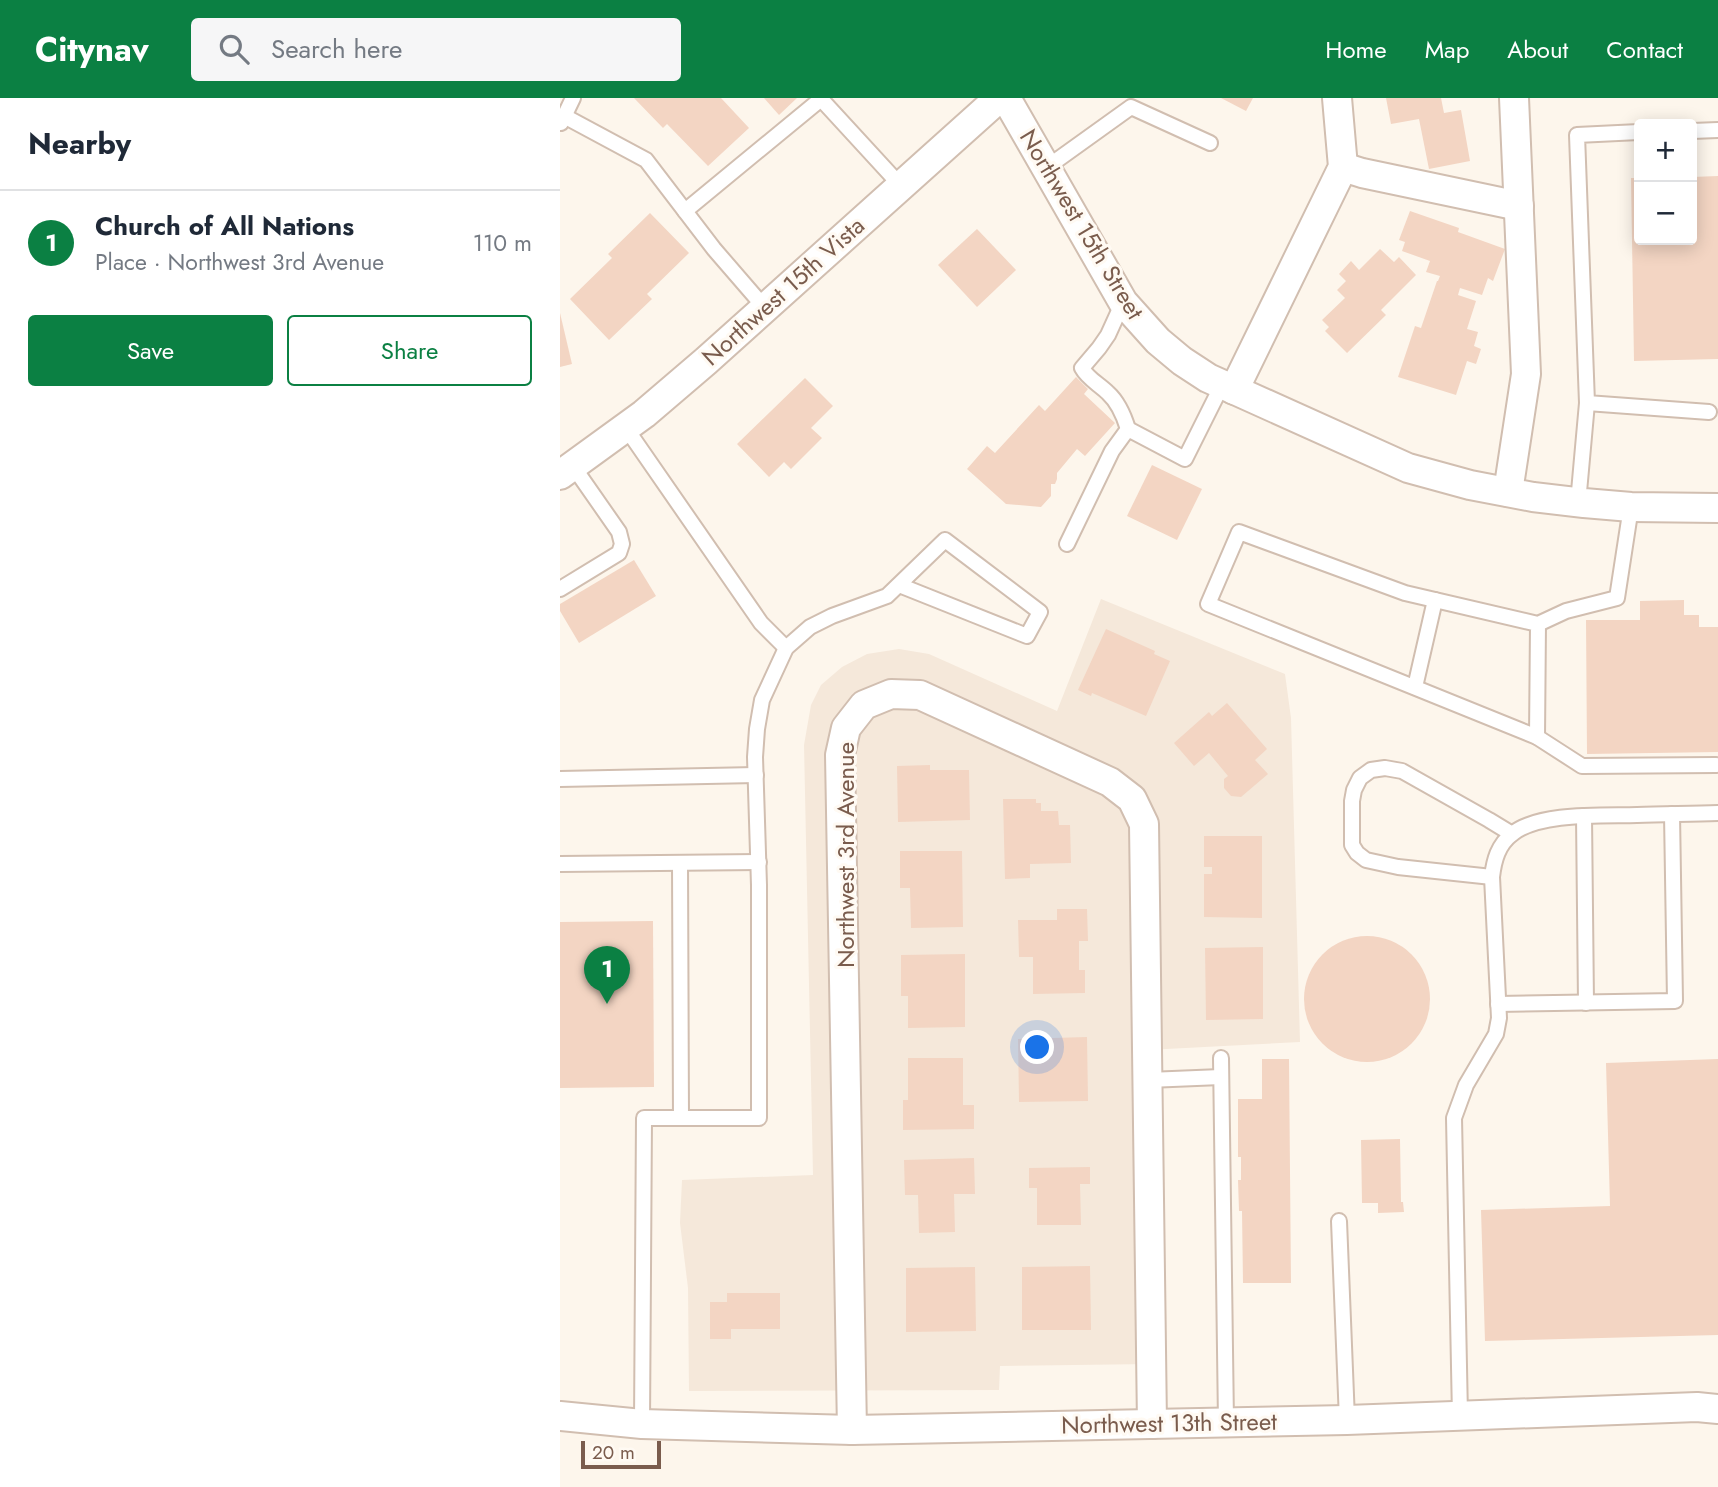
<!DOCTYPE html>
<meta charset="utf-8">
<style>
body{margin:0;font-family:Jost,sans-serif;background:#f6f6f7;color:#1f2937}
.controls{position:absolute;right:21px;top:21px;display:grid;overflow:hidden;border-radius:7px;box-shadow:0 4px 18px #0003}
.controls button{width:63px;height:63px;display:grid;place-items:center;padding:0;border:0;border-bottom:2px solid #e0e1e3;background:#fff;color:#1f2937;font:35px sans-serif}
.scale{position:absolute;left:21px;bottom:18px;width:80px;box-sizing:border-box;padding-left:7px;border:4px solid #7a5c4d;border-top:0;font-size:19px;line-height:24px;white-space:nowrap;color:#7a5c4d;-webkit-text-stroke:5px #fffaf3;paint-order:stroke}
.you{position:absolute;left:478px;top:950px;width:24px;height:24px;margin:-18px;border:5px solid #fff;border-radius:50%;background:#1a73e8;box-shadow:0 0 0 10px #1a73e833}
.badge{display:grid;place-items:center;width:46px;height:46px;border-radius:50%;background:#0b8043;color:#fff;font-size:23px;font-weight:700}
.pin{position:absolute;translate:-50% -58px;filter:drop-shadow(0 2px 4px #0008)}
.pin::after{content:'';position:absolute;top:37px;width:24px;height:21px;background:inherit;clip-path:polygon(0 0,100% 0,50% 100%)}
.list{margin:0;padding:0;list-style:none}
h2{display:flex;justify-content:space-between;align-items:center;height:91px;margin:0;padding:0 28px;font-size:30px}
h2 small{font-size:23px;font-weight:400;color:#747a83}
.list li{display:grid;grid-template-columns:46px 1fr auto;gap:21px;align-items:center;box-sizing:border-box;height:105px;padding:0 28px;border-top:2px solid #e0e1e3}
.list b{display:block;font-size:26px;white-space:nowrap}
.list p{margin:0;font-size:23px;white-space:nowrap;color:#747a83}
.list em{font-size:23px;font-style:normal;color:#747a83}
.actions{display:flex;gap:14px;padding:21px 28px}
.actions a{flex:1;padding:16px 0;border:2px solid #0b8043;border-radius:7px;text-align:center;font-size:24px;color:#0b8043}
.actions .main{background:#0b8043;color:#fff}
.icon{flex:none;width:38px;height:38px;fill:none;stroke:currentColor;stroke-width:2;stroke-linecap:round;stroke-linejoin:round}
.map{position:relative;flex:none;width:1158px;height:1389px;overflow:hidden}
header{display:flex;align-items:center;gap:42px;box-sizing:border-box;height:98px;padding:0 35px;background:#0b8043;color:#fff}
header strong{font-size:33px}
nav{display:flex;gap:38px;margin-inline-start:auto;font-size:24px}
.search{width:490px;height:63px;background:#f6f6f7;display:flex;align-items:center;gap:18px;box-sizing:border-box;padding:0 24px;border-radius:7px;color:#747a83;font-size:26px}
main{display:flex}
aside{flex:1;background:#fff}
.map>svg:first-child{display:block}
.residential{fill:#f5e8da}
.building{fill:#f3d5c3}
.lines{fill:none;stroke-linecap:round;stroke-linejoin:round}
.lane-casing{stroke:#d1beb0;stroke-width:18}
.street-casing{stroke:#d1beb0;stroke-width:32}
.lane{stroke:#fff;stroke-width:14}
.street{stroke:#fff;stroke-width:28}
.labels{text-anchor:middle;dominant-baseline:central;stroke-width:6;stroke-linejoin:round;paint-order:stroke}
.street-label{font-size:24px;fill:#7a5c4d;stroke:#fffaf3}
</style>
<header>
<strong>Citynav</strong>
<div class="search"><svg class="icon" aria-label="search" viewBox="0 0 24 24"><circle cx="10" cy="10" r="6"/><path d="M15 15l6 6"/></svg>Search here</div>
<nav><a>Home</a><a>Map</a><a>About</a><a>Contact</a></nav>
</header>
<main>
<aside>
<h2>Nearby<small></small></h2>
<ul class="list">
<li><span class="badge">1</span><div><b>Church of All Nations</b><p>Place · Northwest 3rd Avenue</p></div><em>110 m</em></li>
</ul>
<div class="actions"><a class="main">Save</a><a>Share</a></div>
</aside>
<div class="map">
<svg width="1158" height="1389" viewBox="0 0 1158 1389">
<rect width="100%" height="100%" fill="#fdf6ec"/>
<polygon class="residential" points="541,501 725,576 731,620 740,944 587,952 591,1266 440,1268 439,1292 129,1293 128,1190 120,1125 122,1082 253,1077 244,647 251,607 261,587 282,569 307,556 339,551 369,556 497,613"/>
<g class="building">
<polygon points="74,0 161,0 189,30 148,68 107,26 103,30"/>
<polygon points="204,0 237,0 219,17"/>
<polygon points="661,0 693,0 686,13"/>
<polygon points="826,0 881,0 884,15 901,12 910,63 869,71 859,21 831,26"/>
<polygon points="1158,78 1158,261 1074,263 1071,80 1079,80 1079,142 1132,142 1132,79"/>
<polygon points="850,113 899,130 898,134 945,151 933,183 928,180 922,197 900,190 898,197 916,203 907,231 918,234 914,248 921,251 916,266 907,263 896,297 838,279 855,228 861,230 877,183 878,183 880,178 866,174 870,163 842,153 845,144 839,142"/>
<polygon points="90,115 129,155 87,196 92,201 49,242 10,201 52,160 48,156"/>
<polygon points="417,131 456,172 417,209 378,167"/>
<polygon points="820,151 834,164 839,159 856,177 821,212 826,217 787,255 765,233 769,229 762,222 785,200 777,192 786,183 779,176 791,163 799,172"/>
<polygon points="0,215 12,266 0,269"/>
<polygon points="516,279 528,291 524,296 555,325 525,358 517,351 497,375 497,381 495,386 491,386 491,398 481,409 446,406 407,371 427,348 435,355 479,307 485,313"/>
<polygon points="245,280 273,308 251,330 262,340 231,371 224,364 209,379 177,346"/>
<polygon points="592,367 642,391 617,442 567,418"/>
<polygon points="74,462 96,498 19,545 0,513 0,506"/>
<polygon points="1124,502 1124,517 1139,517 1139,529 1158,529 1158,654 1027,656 1026,522 1080,522 1080,503"/>
<polygon points="546,531 595,553 594,556 610,563 586,618 532,595 531,598 518,592"/>
<polygon points="667,605 707,651 695,662 708,676 681,699 671,698 664,690 664,681 668,678 649,655 634,668 614,645 649,614 652,618"/>
<polygon points="370,667 370,672 409,672 410,722 338,724 337,668"/>
<polygon points="443,701 476,701 476,705 481,705 481,713 498,713 499,727 510,727 511,765 470,766 470,780 445,781"/>
<polygon points="644,738 702,738 702,820 644,819 644,776 652,776 652,769 644,769"/>
<polygon points="340,753 402,753 403,829 351,830 350,790 340,790"/>
<polygon points="497,811 527,811 528,843 519,843 519,872 525,872 525,895 473,896 473,859 459,859 458,822 497,822"/>
<polygon points="93,823 94,989 0,990 0,824"/>
<circle cx="807" cy="901" r="63"/>
<polygon points="703,849 703,921 646,922 645,850"/>
<polygon points="405,856 405,929 348,930 348,898 341,898 341,857"/>
<polygon points="527,939 528,1003 459,1004 458,941"/>
<polygon points="348,960 403,960 403,1007 414,1007 414,1031 343,1032 343,1002 348,1002"/>
<polygon points="702,961 729,961 731,1185 683,1185 682,1113 679,1113 678,1082 681,1082 681,1059 678,1059 678,1001 702,1001"/>
<polygon points="1158,961 1158,1237 925,1243 921,1112 1050,1108 1046,965"/>
<polygon points="840,1041 841,1104 843,1104 844,1114 818,1115 818,1105 802,1105 801,1042"/>
<polygon points="414,1060 415,1096 394,1096 395,1134 359,1135 358,1097 345,1097 344,1062"/>
<polygon points="530,1069 530,1086 520,1086 521,1127 477,1127 477,1090 469,1090 469,1070"/>
<polygon points="530,1168 531,1232 462,1232 462,1169"/>
<polygon points="415,1169 416,1233 346,1234 346,1170"/>
<polygon points="167,1195 220,1195 220,1231 171,1231 171,1241 150,1241 150,1204 167,1204"/>
</g>
<g class="lines">
<defs>
<g id="lane">
<polyline points="4,18 86,62 154,151 205,210"/>
<polyline points="1,25 13,0"/>
<polyline points="1132,33 1158,32"/>
<polyline points="1079,34 1017,37 1027,305 1149,314"/>
<polyline points="486,70 571,9 650,45"/>
<polyline points="125,113 261,1 341,88"/>
<path d="M563,204L548,237L539,250L522,270C528,281 539,286 548,295C558,304 564,318 568,331"/>
<polyline points="66,330 201,525 226,550"/>
<polyline points="1018,405 1027,305"/>
<polyline points="507,446 552,353 568,331 625,361 662,287"/>
<polyline points="0,491 59,455 62,446 59,434 13,368"/>
<polyline points="978,526 977,639 648,506 679,434 845,495 978,526 1006,513 1057,500 1071,409"/>
<polyline points="855,589 875,502"/>
<polyline points="977,639 1022,668 1156,667"/>
<polyline points="0,681 196,677"/>
<polyline points="1024,718 1026,905"/>
<polyline points="120,765 121,1020"/>
<polyline points="0,766 199,764"/>
<polyline points="932,779 838,769 806,762 797,755 792,747 792,703 794,692 800,680 811,672 825,670 842,673 929,722 952,736"/>
<polyline points="938,906 1115,903 1112,716"/>
<polyline points="661,960 666,1324"/>
<polyline points="588,982 661,979"/>
<polyline points="779,1123 787,1322"/>
<path d="M900,1318L894,1020L906,987L936,936L939,920L932,779C934,762 938,747 952,736C979,714 1043,718 1077,717C1104,716 1131,716 1158,715"/>
<polyline points="82,1326 84,1020 199,1020 199,787 195,659 197,631 202,602 226,550 250,529 272,518 327,498 385,442 480,514 467,538 339,487"/>
</g>
<g id="street">
<polyline points="446,0 563,204 598,243 622,263 648,280 848,370 910,387 973,399 1024,405 1071,409 1158,410"/>
<polyline points="783,69 802,75 959,108"/>
<polyline points="674,292 783,69 777,0"/>
<polyline points="0,377 84,316 146,263 439,0"/>
<polyline points="948,394 966,276 954,0"/>
<polyline points="0,1318 82,1326 292,1332 787,1322 1137,1309 1158,1311"/>
<polyline points="292,1332 280,657 286,630 304,607 331,596 360,597 550,684 572,701 584,726 592,1326"/>
</g>
</defs>
<use href="#lane" class="lane-casing"/>
<use href="#street" class="street-casing"/>
<use href="#lane" class="lane"/>
<use href="#street" class="street"/>
</g>
<g class="labels">
<g class="street-label">
<text transform="translate(522 126) rotate(59)">Northwest 15th Street</text>
<text transform="translate(223 193) rotate(-42)">Northwest 15th Vista</text>
<text transform="translate(285 757) rotate(-90)">Northwest 3rd Avenue</text>
<text transform="translate(609 1325) rotate(-1)">Northwest 13th Street</text>
</g>
</g>
</svg>
<div class="controls">
<button>+</button>
<button>−</button>
</div>
<div class="scale">20 m</div>
<div class="you"></div>
<div class="pin badge" style="left:47px;top:906px">1</div>
</div>
</main>
